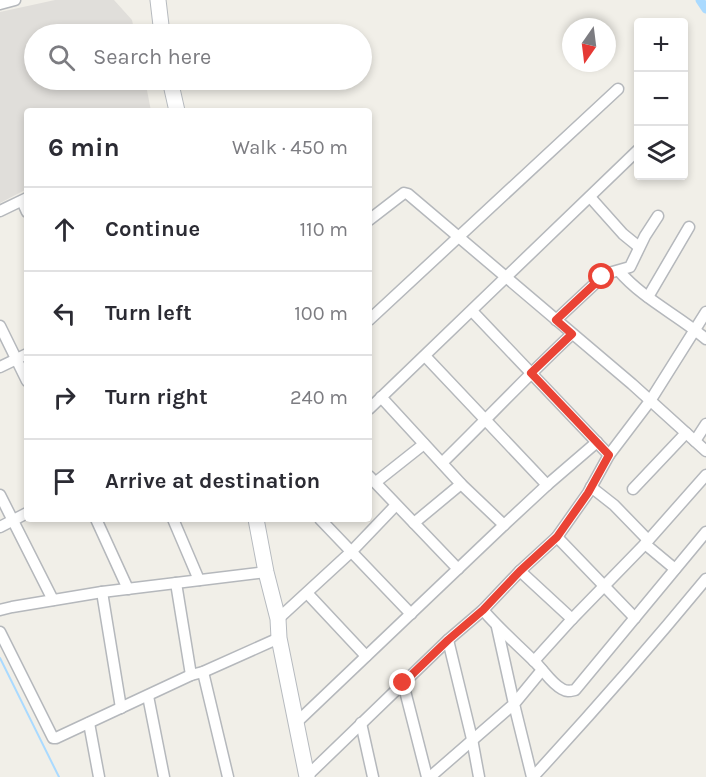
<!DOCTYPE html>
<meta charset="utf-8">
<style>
body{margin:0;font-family:Karla,sans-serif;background:#f7f7f7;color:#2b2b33}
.controls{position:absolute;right:18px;top:18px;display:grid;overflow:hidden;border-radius:6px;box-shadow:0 3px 9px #0003}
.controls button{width:54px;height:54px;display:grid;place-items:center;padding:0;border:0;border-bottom:2px solid #e1e1e2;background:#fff;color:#2b2b33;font:30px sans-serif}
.compass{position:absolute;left:562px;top:18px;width:54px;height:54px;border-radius:50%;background:#fff;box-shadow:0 3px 9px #0003;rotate:194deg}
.stop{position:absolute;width:18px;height:18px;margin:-14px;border:4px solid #ea4335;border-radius:50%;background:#fff}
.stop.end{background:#ea4335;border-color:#fff;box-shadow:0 2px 6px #0008}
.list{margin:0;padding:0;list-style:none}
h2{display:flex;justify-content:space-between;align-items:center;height:78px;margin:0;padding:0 24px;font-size:26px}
h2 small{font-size:20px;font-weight:400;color:#7c7c81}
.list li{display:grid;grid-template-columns:39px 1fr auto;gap:18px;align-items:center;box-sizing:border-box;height:84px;padding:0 24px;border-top:2px solid #e1e1e2}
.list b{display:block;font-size:22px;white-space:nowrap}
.list em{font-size:20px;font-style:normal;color:#7c7c81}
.icon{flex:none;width:33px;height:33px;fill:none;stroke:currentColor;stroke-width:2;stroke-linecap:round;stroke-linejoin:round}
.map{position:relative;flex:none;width:706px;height:777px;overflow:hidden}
.search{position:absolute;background:#fff;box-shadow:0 3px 9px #0003;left:24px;top:24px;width:348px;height:66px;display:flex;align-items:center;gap:15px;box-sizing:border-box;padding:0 21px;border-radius:33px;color:#7c7c81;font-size:22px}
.panel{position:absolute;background:#fff;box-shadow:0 3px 9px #0003;left:24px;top:108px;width:348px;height:414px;border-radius:6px}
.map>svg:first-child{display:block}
.industrial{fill:#e0deda}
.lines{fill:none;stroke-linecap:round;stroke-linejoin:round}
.stream{stroke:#aadaff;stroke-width:2}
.canal{stroke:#aadaff;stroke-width:9}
.minor-casing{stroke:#b5b8bc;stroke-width:13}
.secondary-casing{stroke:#b6babf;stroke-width:17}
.minor{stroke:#fff;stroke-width:10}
.secondary{stroke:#fff;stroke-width:15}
.route{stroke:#ea4335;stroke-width:8}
</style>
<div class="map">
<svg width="706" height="777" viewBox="0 0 706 777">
<rect width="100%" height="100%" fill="#f1efe8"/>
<polygon class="industrial" points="55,0 114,0 132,20 135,34 34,34 34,80 145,80 151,111 27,111 27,189 0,203 0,12"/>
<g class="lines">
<polyline class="stream" points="0,658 59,777"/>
<polyline class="canal" points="700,0 706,9"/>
<defs>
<g id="minor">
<polyline points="0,4 15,0"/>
<polyline points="590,197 623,234 639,247"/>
<polyline points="22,201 27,212"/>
<polyline points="0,211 27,198"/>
<polyline points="369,220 404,193 408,194 632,384 706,451"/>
<path d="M619,271C643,299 678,315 706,339"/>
<polyline points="648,297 689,227"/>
<polyline points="472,311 609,455"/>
<polyline points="369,320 618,89"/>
<polyline points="556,320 602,277 609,273 630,267 645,236 658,216"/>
<polyline points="0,326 27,381"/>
<polyline points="425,356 547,485"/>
<polyline points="0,367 27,354"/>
<polyline points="381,397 461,484 504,525"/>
<polyline points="369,409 638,150"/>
<polyline points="695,441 706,424"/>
<path d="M442,463C486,420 527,376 572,334"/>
<polyline points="369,476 458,569"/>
<polyline points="376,482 424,444"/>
<polyline points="591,487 614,505 648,540"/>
<polyline points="633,489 686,433"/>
<polyline points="0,495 53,600"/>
<polyline points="96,519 128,589"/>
<polyline points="173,519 199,580"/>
<polyline points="320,519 411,614"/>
<polyline points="414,523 461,484"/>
<polyline points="0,527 27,513"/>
<polyline points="557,537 635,618"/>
<polyline points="645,544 675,569"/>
<polyline points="520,571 572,619"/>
<polyline points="176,583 191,675"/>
<polyline points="102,592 121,708"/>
<polyline points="307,593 366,656"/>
<polyline points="0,610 12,607 102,592 266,572"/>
<path d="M483,610C499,629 518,645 536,663C544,671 552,684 562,689C567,692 570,691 575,690L706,532"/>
<polyline points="278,619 352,551 396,505"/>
<polyline points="0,632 53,738 56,738 191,675 203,672 279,638"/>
<polyline points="448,640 472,739 479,777"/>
<polyline points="534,661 572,619 645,544 706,475"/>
<polyline points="203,672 228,777"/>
<polyline points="403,683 427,777"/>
<polyline points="148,696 164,777"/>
<polyline points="89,723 99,777"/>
<polyline points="296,723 504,525 547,485 597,442"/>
<polyline points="361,723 373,777"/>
<polyline points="306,777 448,640 483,610 520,571 557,537 588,493 609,455 650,401 706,312"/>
<polyline points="430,777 514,704 497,627"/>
<polyline points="532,777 514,704 542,670"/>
<path d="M533,777C592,713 650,647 706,579"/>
</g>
<g id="secondary">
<polyline points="158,0 162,34"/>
<polyline points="170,80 177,111"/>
<polyline points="256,519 266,572 278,619 279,638 307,777"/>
</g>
</defs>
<use href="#minor" class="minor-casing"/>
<use href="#secondary" class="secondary-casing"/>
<use href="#minor" class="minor"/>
<use href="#secondary" class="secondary"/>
</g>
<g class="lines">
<polyline class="route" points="403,683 448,640 483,610 520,571 557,537 588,493 609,455 531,373 572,334 556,320 602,277"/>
</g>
</svg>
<div class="controls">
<button>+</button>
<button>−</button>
<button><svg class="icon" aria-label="layers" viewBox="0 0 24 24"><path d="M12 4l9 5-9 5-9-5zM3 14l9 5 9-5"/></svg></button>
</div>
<svg class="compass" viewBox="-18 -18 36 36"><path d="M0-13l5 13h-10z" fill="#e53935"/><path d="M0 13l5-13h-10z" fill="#7c7c81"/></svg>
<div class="stop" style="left:602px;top:277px"></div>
<div class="stop end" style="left:403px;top:683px"></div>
<div class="search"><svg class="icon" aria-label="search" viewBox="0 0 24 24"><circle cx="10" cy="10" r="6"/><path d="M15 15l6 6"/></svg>Search here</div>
<section class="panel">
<h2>6 min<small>Walk · 450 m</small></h2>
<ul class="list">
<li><svg class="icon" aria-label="ahead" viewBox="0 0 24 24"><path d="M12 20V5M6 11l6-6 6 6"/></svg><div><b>Continue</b></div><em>110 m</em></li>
<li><svg class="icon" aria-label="left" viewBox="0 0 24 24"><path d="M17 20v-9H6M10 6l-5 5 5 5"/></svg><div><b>Turn left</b></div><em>100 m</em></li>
<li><svg class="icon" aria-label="right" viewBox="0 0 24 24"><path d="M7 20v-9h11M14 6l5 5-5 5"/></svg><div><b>Turn right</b></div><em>240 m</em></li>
<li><svg class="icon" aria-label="arrive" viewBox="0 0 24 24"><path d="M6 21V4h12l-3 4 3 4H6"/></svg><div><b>Arrive at destination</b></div></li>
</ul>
</section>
</div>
